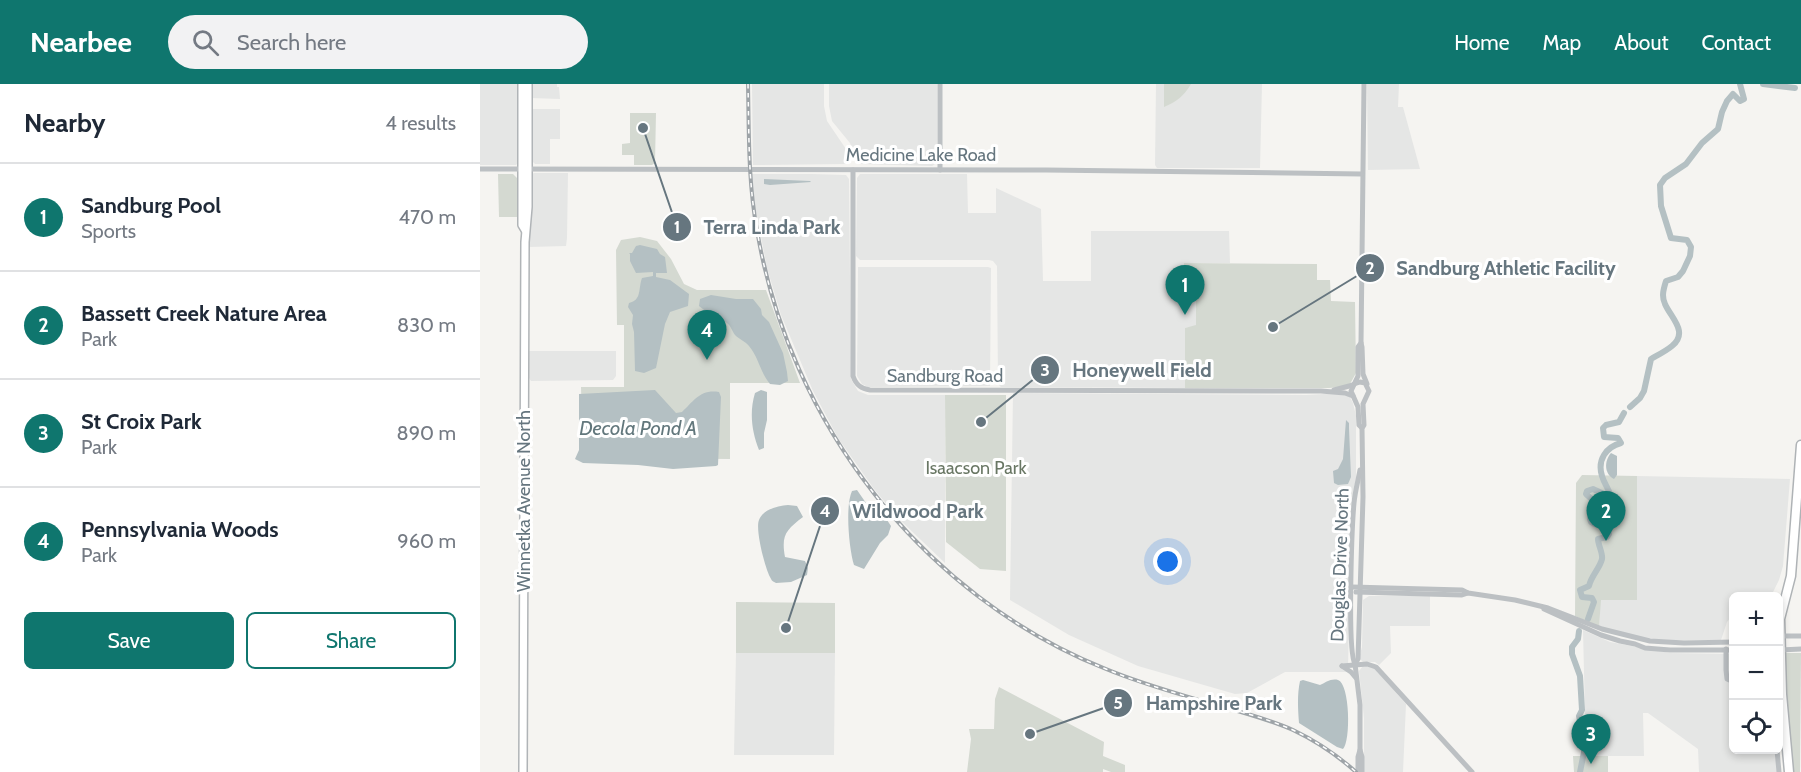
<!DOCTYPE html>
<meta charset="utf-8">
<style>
body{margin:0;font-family:Cabin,sans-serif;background:#f2f2f3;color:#1f2937}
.controls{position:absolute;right:18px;bottom:18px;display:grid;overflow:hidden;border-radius:9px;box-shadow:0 3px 9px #0003}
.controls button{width:54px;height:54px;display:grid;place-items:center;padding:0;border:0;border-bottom:2px solid #e0e1e3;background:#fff;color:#1f2937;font:30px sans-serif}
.you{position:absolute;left:688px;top:478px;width:21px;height:21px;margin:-15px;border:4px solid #fff;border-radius:50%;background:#1a73e8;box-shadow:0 0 0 9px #1a73e833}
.badge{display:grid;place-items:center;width:39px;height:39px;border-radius:50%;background:#0f766e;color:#fff;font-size:20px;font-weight:700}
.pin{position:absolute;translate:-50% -50px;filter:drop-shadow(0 2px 3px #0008)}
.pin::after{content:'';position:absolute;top:32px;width:21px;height:18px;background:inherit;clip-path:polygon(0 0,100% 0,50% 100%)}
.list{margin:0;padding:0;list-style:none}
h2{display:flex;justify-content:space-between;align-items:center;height:78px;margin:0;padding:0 24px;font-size:26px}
h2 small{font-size:20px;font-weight:400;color:#747a83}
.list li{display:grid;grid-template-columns:39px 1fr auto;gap:18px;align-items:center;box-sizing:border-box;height:108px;padding:0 24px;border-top:2px solid #e0e1e3}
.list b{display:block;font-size:22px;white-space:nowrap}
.list p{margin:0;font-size:20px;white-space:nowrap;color:#747a83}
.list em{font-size:20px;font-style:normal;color:#747a83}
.actions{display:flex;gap:12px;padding:18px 24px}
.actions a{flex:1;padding:14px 0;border:2px solid #0f766e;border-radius:9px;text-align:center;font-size:21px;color:#0f766e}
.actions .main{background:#0f766e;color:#fff}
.icon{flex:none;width:33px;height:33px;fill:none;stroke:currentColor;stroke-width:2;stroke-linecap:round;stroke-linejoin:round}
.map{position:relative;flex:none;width:1321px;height:688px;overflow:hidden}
header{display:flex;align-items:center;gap:36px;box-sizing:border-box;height:84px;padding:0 30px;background:#0f766e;color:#fff}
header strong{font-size:28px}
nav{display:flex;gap:33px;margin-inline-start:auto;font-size:21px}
.search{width:420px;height:54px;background:#f2f2f3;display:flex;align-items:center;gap:15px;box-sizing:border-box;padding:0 21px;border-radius:33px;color:#747a83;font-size:22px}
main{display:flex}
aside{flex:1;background:#fff}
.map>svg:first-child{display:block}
.built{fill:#e5e6e5}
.green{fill:#d4d9d1}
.water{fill:#b4c0c3}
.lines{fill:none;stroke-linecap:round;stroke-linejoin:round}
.river{stroke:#b4c0c3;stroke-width:6}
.major-casing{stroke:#b0b4b7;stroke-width:10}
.highway-casing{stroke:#afb3b6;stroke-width:11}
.minor{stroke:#bcc0c3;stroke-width:5}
.major{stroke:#fff;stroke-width:7}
.highway{stroke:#fff;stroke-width:8}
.rail-casing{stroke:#9ea4a8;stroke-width:4}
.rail{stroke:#fff;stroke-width:1.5;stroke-dasharray:4.5;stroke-linecap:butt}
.labels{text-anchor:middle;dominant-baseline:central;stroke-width:6;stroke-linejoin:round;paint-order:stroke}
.street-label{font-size:18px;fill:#66767f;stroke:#fff}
.park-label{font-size:18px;fill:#697764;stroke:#fff}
.water-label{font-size:20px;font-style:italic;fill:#62777c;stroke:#fff}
.leader{fill:none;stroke:#66767f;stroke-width:2}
.callout-dot{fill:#66767f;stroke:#fff;stroke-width:2}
.mark-label{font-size:18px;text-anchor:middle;font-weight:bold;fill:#fff}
.callout-label{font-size:20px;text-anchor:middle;font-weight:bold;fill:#66767f;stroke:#fff;stroke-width:6;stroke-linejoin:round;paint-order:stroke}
</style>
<header>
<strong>Nearbee</strong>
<div class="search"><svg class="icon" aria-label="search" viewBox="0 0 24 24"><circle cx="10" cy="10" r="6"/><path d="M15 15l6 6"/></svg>Search here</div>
<nav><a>Home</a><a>Map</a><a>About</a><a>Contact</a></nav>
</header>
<main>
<aside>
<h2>Nearby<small>4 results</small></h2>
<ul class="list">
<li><span class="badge">1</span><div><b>Sandburg Pool</b><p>Sports</p></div><em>470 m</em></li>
<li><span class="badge">2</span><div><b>Bassett Creek Nature Area</b><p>Park</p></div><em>830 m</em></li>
<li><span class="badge">3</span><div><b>St Croix Park</b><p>Park</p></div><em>890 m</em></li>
<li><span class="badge">4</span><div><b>Pennsylvania Woods</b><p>Park</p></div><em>960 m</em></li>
</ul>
<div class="actions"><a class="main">Save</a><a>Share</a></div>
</aside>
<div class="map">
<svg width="1321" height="688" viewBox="0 0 1321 688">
<rect width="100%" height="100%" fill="#f5f4f1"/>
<g class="built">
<polygon points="0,0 40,0 39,78 36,81 0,81"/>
<polygon points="50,0 77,0 77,3 79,3 80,15 51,14"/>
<polygon points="272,0 344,0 344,22 347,37 368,68 370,78 368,80 273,81"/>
<polygon points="349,0 457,0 457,77 455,80 452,82 378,80 370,59 352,37 349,22"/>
<polygon points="676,0 782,0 780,84 677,84 675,81"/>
<polygon points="887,0 919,0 918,23 923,23 940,85 888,86"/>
<polygon points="50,25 80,25 80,55 70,55 70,80 55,80 51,76"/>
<polygon points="54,89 88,89 87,154 86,162 49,163 51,91"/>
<polygon points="272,90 332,90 366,91 369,95 371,295 378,307 388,311 465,311 465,479 418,434 394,405 358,354 333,307 301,231 287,184 275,122"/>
<polygon points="380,90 487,90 488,129 516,129 516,104 561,125 563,197 611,197 611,147 749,147 750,179 704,179 704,215 716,215 716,242 705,244 705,304 521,303 518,300 517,182 513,177 509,176 380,176 376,172 377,94"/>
<polygon points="378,183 508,183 511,184 510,302 388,303 382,300 377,292"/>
<polygon points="49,267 136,267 136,292 133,296 51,297 49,294"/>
<polygon points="533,309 826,311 861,309 870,313 873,319 876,332 876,394 871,422 868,588 805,588 767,609 755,610 658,582 589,551 530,516"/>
<polygon points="1157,392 1310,395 1303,482 1299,496 1293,508 1288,512 1254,512 1253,531 1247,538 1241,556 1186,557 1160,553 1119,543 1120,516 1157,516"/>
<polygon points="889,512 950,512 950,542 910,542 911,569 899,581 895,578 883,578 879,574 882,563 883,516"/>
<polygon points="1103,546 1130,558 1190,569 1253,570 1254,666 1295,666 1297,688 1219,688 1218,665 1168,629 1163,629 1164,672 1106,672"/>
<polygon points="256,569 355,569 354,671 254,671"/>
<polygon points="883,582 894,584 926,620 923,688 884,688 884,634 879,587"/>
</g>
<g class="green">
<path d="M684,0H711C704,12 696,18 684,23Z"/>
<polygon points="150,29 176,29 175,79 172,81 154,81 154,71 142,71 142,60 150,59"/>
<polygon points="18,90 33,90 37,94 39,133 19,133"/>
<polygon points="160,153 177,157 191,175 204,200 217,206 286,206 320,299 250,299 250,375 103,374 101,303 144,303 144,241 137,241 136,166 141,156"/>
<polygon points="704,179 837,180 837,196 850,196 851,217 875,218 876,289 870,300 862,303 849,304 705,304 705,244 716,241 716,215 704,215"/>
<polygon points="465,311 526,311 526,487 500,485 466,458"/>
<polygon points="1102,391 1157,392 1157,516 1121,516 1119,543 1095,532 1096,399"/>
<polygon points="256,518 355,519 355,569 256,569"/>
<polygon points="1304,569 1321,569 1320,688 1310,688"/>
<polygon points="519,603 624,658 623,672 645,681 645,688 631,688 623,685 623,688 487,688 491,655 489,645 514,645 515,615"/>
<polygon points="1093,672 1128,672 1128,688 1094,688"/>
</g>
<g class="water">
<polygon points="284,95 330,97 331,98 290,101 284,100"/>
<path d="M160,161L177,165L180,170L185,173L187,189H176V193L190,196L209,210L208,222L190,228L185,240L176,284L164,289L155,287L154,248L152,240L153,231L148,223L149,219C162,216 158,205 162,194L173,192V188L156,189L150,177V170L149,169H152L156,162Z"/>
<path d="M231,211L256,215H273L281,225L282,231L289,238L303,269L307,288L308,297L300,301L290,300C280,288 279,274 269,262C265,257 259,255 255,251C252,247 251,242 247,239C238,232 227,229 219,222L220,215Z"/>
<path d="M175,306L196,329L202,328C214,317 220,305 239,308L241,313L238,381L236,382L193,385L158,381L103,379L95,375L99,366V310Z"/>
<path d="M281,306L287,308V336L284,349V364L279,366C272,348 269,329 275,309Z"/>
<polygon points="866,336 869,339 869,344 871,393 868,400 858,401 854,399 853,387 858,385 863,375"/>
<path d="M1131,369L1137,372V391L1134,395C1124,390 1124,377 1131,369Z"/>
<path d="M377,406L386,419L407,436L411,442L408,451L400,459L384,485L374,481C369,465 365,422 372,407Z"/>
<path d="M308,421L317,422L323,433C306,446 301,451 305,473L325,477L328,484L327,491L311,498L296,499C292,497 292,497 290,493C285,484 275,445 279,436C283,425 298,422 308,421Z"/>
<path d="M823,596L840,601C845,599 851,594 858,596C870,600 871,657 863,665L857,663L819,639C818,625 817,611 820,597Z"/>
</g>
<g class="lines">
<g class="river">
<polyline points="1283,0 1315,4"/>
<path d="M1150,323L1160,314L1164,307L1171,275C1178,271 1186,267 1192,262C1209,248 1191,234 1185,220C1181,212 1184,204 1186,197L1198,193L1203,187L1210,172L1211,163L1207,156L1191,154L1181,122L1180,101L1185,94L1206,80L1222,59L1238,45L1242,28L1247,17L1253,10L1260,17L1264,15L1260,0"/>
<path d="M1108,535L1114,518L1112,514L1102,513L1100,506L1109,502C1111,492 1120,484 1122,475C1123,469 1118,461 1118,455L1127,453L1129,450C1126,439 1118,443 1111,438L1110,435L1116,419L1106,410L1107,407L1113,405L1128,412L1130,410C1128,404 1124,399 1122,392C1117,376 1126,363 1141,359L1138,354L1124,353L1123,344L1126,341L1139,338L1144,329"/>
<polyline points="1099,547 1098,555 1092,563 1092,570 1100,592 1102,626 1099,632 1105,663 1100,688"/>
</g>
<defs>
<g id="major">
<polyline points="42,0 42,141 45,146"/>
<polyline points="43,688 45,158 48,123 48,0"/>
</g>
<polyline id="highway" points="1309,688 1302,610 1300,535 1311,492 1321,361"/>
</defs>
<use href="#major" class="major-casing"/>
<use href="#highway" class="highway-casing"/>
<g class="minor">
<polyline points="884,0 881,259 882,263 883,290 887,300"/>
<polyline points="0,85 566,86 882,90"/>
<path d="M373,86V292C376,301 381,305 390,306L841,307L865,309L873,312"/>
<polyline points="460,86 460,0"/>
<polyline points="881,259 878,263 878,292 871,307 878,323 879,341 882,344"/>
<polyline points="874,300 880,298 885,299 889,307 883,320 884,341 882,344 883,413 878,575 875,580"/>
<polyline points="854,306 873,301"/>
<polyline points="872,503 982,506 988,509 1035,516 1068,524 1122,545 1170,557 1204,559 1254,558"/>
<polyline points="876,508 982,511 988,509"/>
<polyline points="1064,525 1121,551 1140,557 1155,560 1165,564 1190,566 1254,566"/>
<polyline points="1299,552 1321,552"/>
<polyline points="1246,565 1246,586 1247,595 1254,598"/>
<polyline points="1300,566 1321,565"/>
<polyline points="862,582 887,580 896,583 992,688"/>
<polyline points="862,582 871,588 876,594"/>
<path d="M880,666V621L875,580C867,567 872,441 874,419C875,408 878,397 880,386"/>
<polyline points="1297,666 1299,688"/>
<polyline points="878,688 878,673 880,666 882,673 882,688"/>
</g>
<use href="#major" class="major"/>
<use href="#highway" class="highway"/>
<defs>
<path id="rail" d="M268,0C269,49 268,98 277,146C309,339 443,512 626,585C662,600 699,610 736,621C762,628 788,635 813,646C836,657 857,671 876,688"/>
</defs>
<use href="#rail" class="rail-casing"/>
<use href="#rail" class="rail"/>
</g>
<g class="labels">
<g class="street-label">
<text x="441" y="71">Medicine Lake Road</text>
<text x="465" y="292">Sandburg Road</text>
<text transform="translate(44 417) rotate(-90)">Winnetka Avenue North</text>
<text transform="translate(860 481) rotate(-88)">Douglas Drive North</text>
</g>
<g class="park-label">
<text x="496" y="384">Isaacson Park</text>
</g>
<g class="water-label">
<text x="158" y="344">Decola Pond A</text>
</g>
</g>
<path class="leader" d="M163 44L197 143M793 243L890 184M501 338L565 286M306 544L345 427M550 650L638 619"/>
<g class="callout-dot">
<circle cx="163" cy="44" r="6"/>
<circle cx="793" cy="243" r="6"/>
<circle cx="501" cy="338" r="6"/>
<circle cx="306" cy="544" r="6"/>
<circle cx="550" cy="650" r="6"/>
<circle cx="197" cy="143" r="15"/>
<circle cx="890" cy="184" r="15"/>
<circle cx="565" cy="286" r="15"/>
<circle cx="345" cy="427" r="15"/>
<circle cx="638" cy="619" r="15"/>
</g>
<g class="mark-label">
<text x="197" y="149">1</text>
<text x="890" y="190">2</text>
<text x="565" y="292">3</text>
<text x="345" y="433">4</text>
<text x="638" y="625">5</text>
</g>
<g class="callout-label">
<text x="292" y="150">Terra Linda Park</text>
<text x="1026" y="191">Sandburg Athletic Facility</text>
<text x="662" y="293">Honeywell Field</text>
<text x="438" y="434">Wildwood Park</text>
<text x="734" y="626">Hampshire Park</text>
</g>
</svg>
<div class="controls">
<button>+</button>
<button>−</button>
<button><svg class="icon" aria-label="locate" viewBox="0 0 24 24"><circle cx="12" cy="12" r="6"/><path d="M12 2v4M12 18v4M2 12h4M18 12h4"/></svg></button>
</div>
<div class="you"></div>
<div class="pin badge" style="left:705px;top:231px">1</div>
<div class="pin badge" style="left:1126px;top:457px">2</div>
<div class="pin badge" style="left:1111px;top:680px">3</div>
<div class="pin badge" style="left:227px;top:276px">4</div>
</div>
</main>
